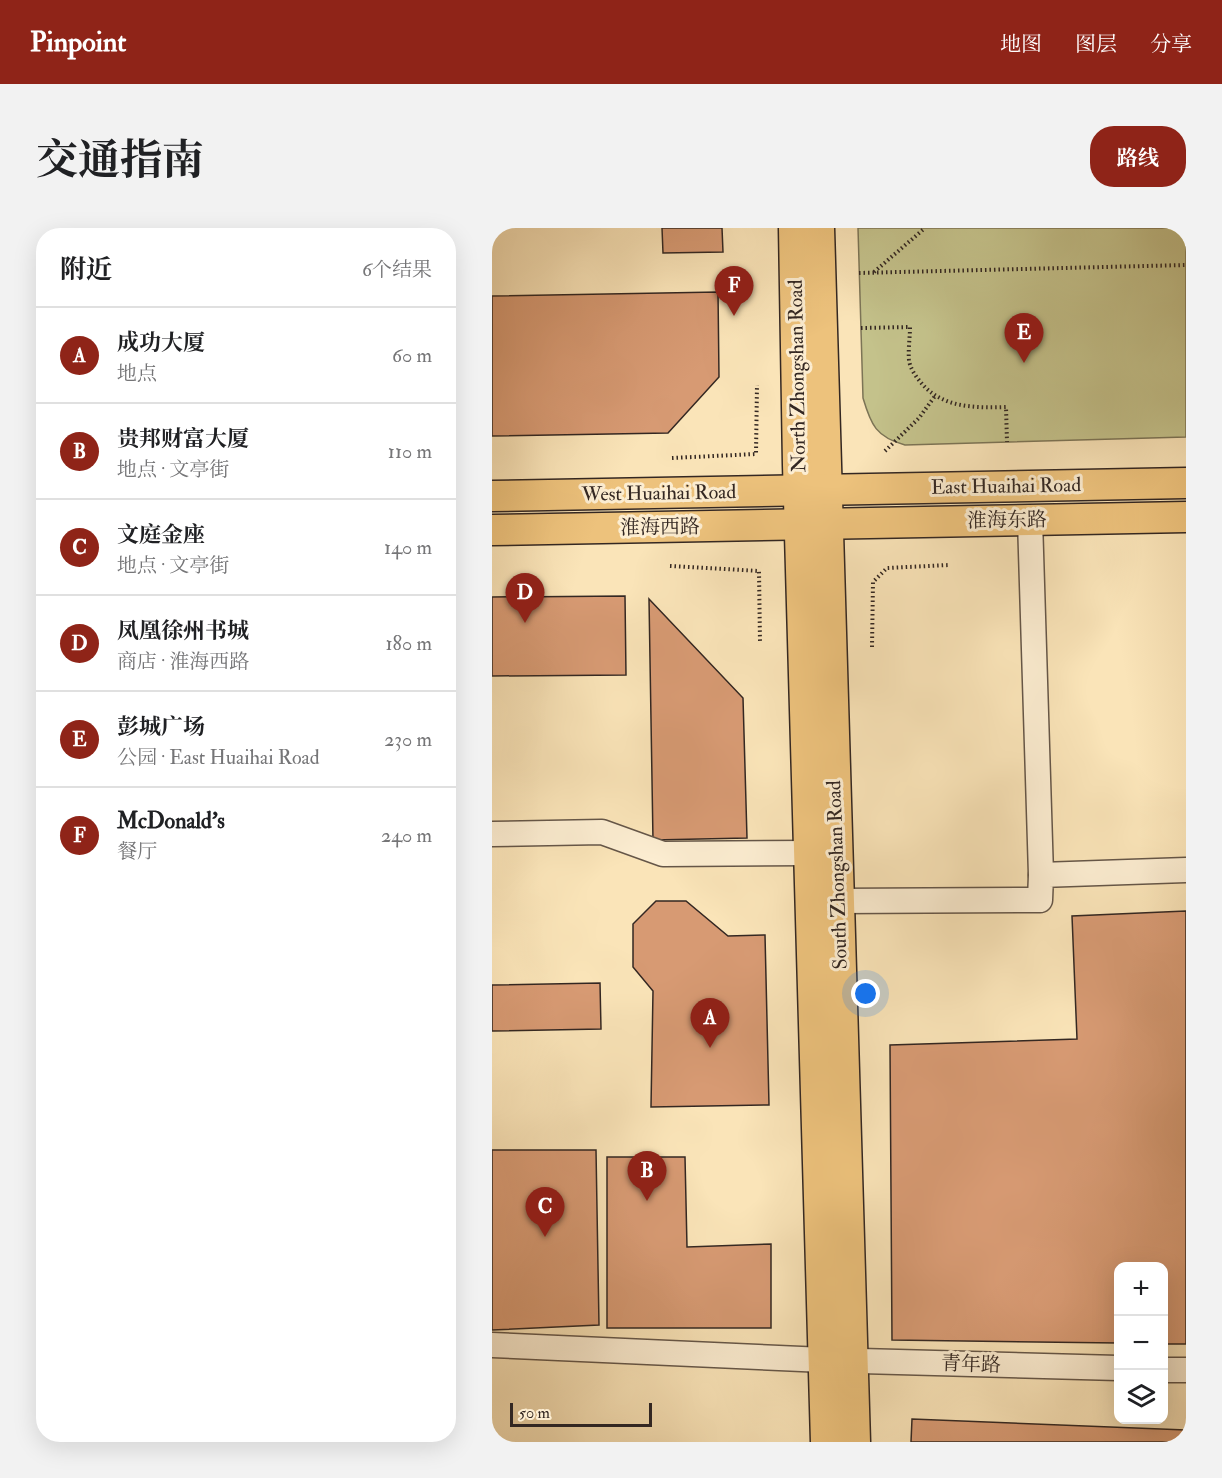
<!DOCTYPE html>
<html lang="zh">
<meta charset="utf-8">
<style>
body{margin:0;font-family:"IM FELL Double Pica","Noto Serif SC",serif;background:#f2f2f2;color:#202124}
.controls{position:absolute;right:18px;bottom:18px;display:grid;overflow:hidden;border-radius:12px;box-shadow:0 6px 24px #0002}
.controls button{width:54px;height:54px;display:grid;place-items:center;padding:0;border:0;border-bottom:2px solid #e0e0e0;background:#fff;color:#202124;font:30px sans-serif}
.scale{position:absolute;left:18px;bottom:15px;width:142px;box-sizing:border-box;padding-left:6px;border:3px solid #332722;border-top:0;font-size:16px;line-height:21px;white-space:nowrap;color:#332722;-webkit-text-stroke:4px #fcedd1;paint-order:stroke}
.you{position:absolute;left:374px;top:766px;width:21px;height:21px;margin:-15px;border:4px solid #fff;border-radius:50%;background:#1a73e8;box-shadow:0 0 0 9px #1a73e833}
.badge{display:grid;place-items:center;width:39px;height:39px;border-radius:50%;background:#8f2418;color:#fff;font-size:20px;font-weight:700}
.pin{position:absolute;translate:-50% -50px;filter:drop-shadow(0 2px 3px #0008)}
.pin::after{content:'';position:absolute;top:32px;width:21px;height:18px;background:inherit;clip-path:polygon(0 0,100% 0,50% 100%)}
.list{margin:0;padding:0;list-style:none}
h2{display:flex;justify-content:space-between;align-items:center;height:78px;margin:0;padding:0 24px;font-size:26px}
h2 small{font-size:20px;font-weight:400;color:#757577}
.list li{display:grid;grid-template-columns:39px 1fr auto;gap:18px;align-items:center;box-sizing:border-box;height:96px;padding:0 24px;border-top:2px solid #e0e0e0}
.list b{display:block;font-size:22px;white-space:nowrap}
.list p{margin:0;font-size:20px;white-space:nowrap;color:#757577}
.list em{font-size:20px;font-style:normal;color:#757577}
.icon{flex:none;width:33px;height:33px;fill:none;stroke:currentColor;stroke-width:2;stroke-linecap:round;stroke-linejoin:round}
.map{position:relative;flex:none;width:694px;height:1214px;overflow:hidden;border-radius:24px}
header{display:flex;align-items:center;gap:36px;box-sizing:border-box;height:84px;padding:0 30px;background:#8f2418;color:#fff}
header strong{font-size:28px}
nav{display:flex;gap:33px;margin-inline-start:auto;font-size:21px}
.intro{display:flex;align-items:center;justify-content:space-between;box-sizing:border-box;height:144px;padding:0 36px}
h1{margin:0;font-size:42px}
.button{padding:15px 27px;border-radius:24px;background:#8f2418;color:#fff;font-size:21px;font-weight:700}
main{display:flex;gap:36px;padding:0 36px}
aside{flex:1;background:#fff;border-radius:24px;box-shadow:0 6px 24px #0002}
.map>svg:first-child{display:block}
.green{fill:#c4c28b;stroke:#7c7456;stroke-width:1.5}
.building{fill:#d79a73;stroke:#332722;stroke-width:1.5}
.lines{fill:none;stroke-linecap:round;stroke-linejoin:round}
.minor-casing{stroke:#655648;stroke-width:27}
.major-casing{stroke:#332722;stroke-width:33}
.path{stroke:#332722;stroke-width:4;stroke-dasharray:1.5 3;stroke-linecap:butt}
.minor{stroke:#fcedd1;stroke-width:24}
.major{stroke:#edc27c;stroke-width:30}
.labels{text-anchor:middle;dominant-baseline:central;stroke-width:6;stroke-linejoin:round;paint-order:stroke}
.street-label{font-size:20px;fill:#332722;stroke:#fcedd1}
</style>
<header>
<strong>Pinpoint</strong>
<nav><a>地图</a><a>图层</a><a>分享</a></nav>
</header>
<div class="intro"><h1>交通指南</h1><a class="button">路线</a></div>
<main>
<aside>
<h2>附近<small>6个结果</small></h2>
<ul class="list">
<li><span class="badge">A</span><div><b>成功大厦</b><p>地点</p></div><em>60 m</em></li>
<li><span class="badge">B</span><div><b>贵邦财富大厦</b><p>地点 · 文亭街</p></div><em>110 m</em></li>
<li><span class="badge">C</span><div><b>文庭金座</b><p>地点 · 文亭街</p></div><em>140 m</em></li>
<li><span class="badge">D</span><div><b>凤凰徐州书城</b><p>商店 · 淮海西路</p></div><em>180 m</em></li>
<li><span class="badge">E</span><div><b>彭城广场</b><p>公园 · East Huaihai Road</p></div><em>230 m</em></li>
<li><span class="badge">F</span><div><b>McDonald's</b><p>餐厅</p></div><em>240 m</em></li>
</ul>
</aside>
<div class="map">
<svg width="694" height="1214" viewBox="0 0 694 1214">
<rect width="100%" height="100%" fill="#fae4b8"/>
<filter id="stains"><feTurbulence type="fractalNoise" baseFrequency=".00333" numOctaves="4"/><feColorMatrix values="0 0 0 0 .2 0 0 0 0 .09 0 0 0 0 .02 0 0 0 .5 -.17"/></filter>
<radialGradient id="worn" r=".72"><stop offset=".6" stop-color="#630" stop-opacity="0"/><stop offset="1" stop-color="#630" stop-opacity=".3"/></radialGradient>
<path class="green" d="M366,0H694V209L413,217C384,209 379,197 371,170Z"/>
<g class="building">
<polygon points="170,0 230,0 231,24 171,25"/>
<polygon points="226,64 227,149 176,205 0,208 0,68"/>
<polygon points="133,368 134,447 0,448 0,369"/>
<polygon points="157,371 251,470 255,610 161,612"/>
<polygon points="164,673 194,673 236,708 273,707 277,877 159,879 161,763 141,739 141,696"/>
<polygon points="694,683 694,1116 672,1116 672,1038 626,1038 626,1115 400,1112 398,817 585,811 580,688"/>
<polygon points="108,755 109,801 0,803 0,757"/>
<polygon points="0,922 104,922 107,1097 0,1102"/>
<polygon points="115,929 193,929 195,1019 279,1016 279,1100 115,1100"/>
<polygon points="420,1191 694,1202 694,1214 419,1214"/>
</g>
<g class="lines">
<defs>
<g id="minor">
<polyline points="538,292 549,647"/>
<polyline points="0,606 110,604 171,626 318,625"/>
<polyline points="346,673 548,672 549,647 694,642"/>
<polyline points="0,1117 332,1132 626,1140"/>
<polyline points="672,1142 694,1142"/>
</g>
<g id="major">
<polyline points="302,0 306,237 334,1214"/>
<polyline points="327,0 363,1214"/>
<polyline points="0,268 694,255"/>
<polyline points="0,302 694,289"/>
</g>
</defs>
<use href="#minor" class="minor-casing"/>
<use href="#major" class="major-casing"/>
<g class="path">
<polyline points="382,44 433,0"/>
<polyline points="367,45 694,37"/>
<path d="M369,100L418,99C418,110 416,121 417,132C418,141 425,150 431,157C452,180 484,180 514,179L515,214"/>
<polyline points="393,223 427,190 443,168"/>
<polyline points="180,230 264,226 265,157"/>
<polyline points="178,338 267,343 268,414"/>
<polyline points="380,419 381,354 395,340 457,337"/>
</g>
<use href="#minor" class="minor"/>
<use href="#major" class="major"/>
</g>
<g class="labels">
<g class="street-label">
<text transform="translate(305 148) rotate(-91)">North Zhongshan Road</text>
<text transform="translate(514 258) rotate(-1)">East Huaihai Road</text>
<text transform="translate(167 265) rotate(-1)">West Huaihai Road</text>
<text transform="translate(515 292) rotate(-1)">淮海东路</text>
<text transform="translate(168 299) rotate(-1)">淮海西路</text>
<text transform="translate(345 647) rotate(-92)">South Zhongshan Road</text>
<text transform="translate(479 1136) rotate(2)">青年路</text>
</g>
</g>
<rect width="100%" height="100%" filter="url(#stains)"/>
<rect width="100%" height="100%" fill="url(#worn)"/>
</svg>
<div class="controls">
<button>+</button>
<button>−</button>
<button><svg class="icon" aria-label="layers" viewBox="0 0 24 24"><path d="M12 4l9 5-9 5-9-5zM3 14l9 5 9-5"/></svg></button>
</div>
<div class="scale">50 m</div>
<div class="you"></div>
<div class="pin badge" style="left:218px;top:820px">A</div>
<div class="pin badge" style="left:155px;top:973px">B</div>
<div class="pin badge" style="left:53px;top:1009px">C</div>
<div class="pin badge" style="left:33px;top:395px">D</div>
<div class="pin badge" style="left:532px;top:135px">E</div>
<div class="pin badge" style="left:242px;top:88px">F</div>
</div>
</main>
